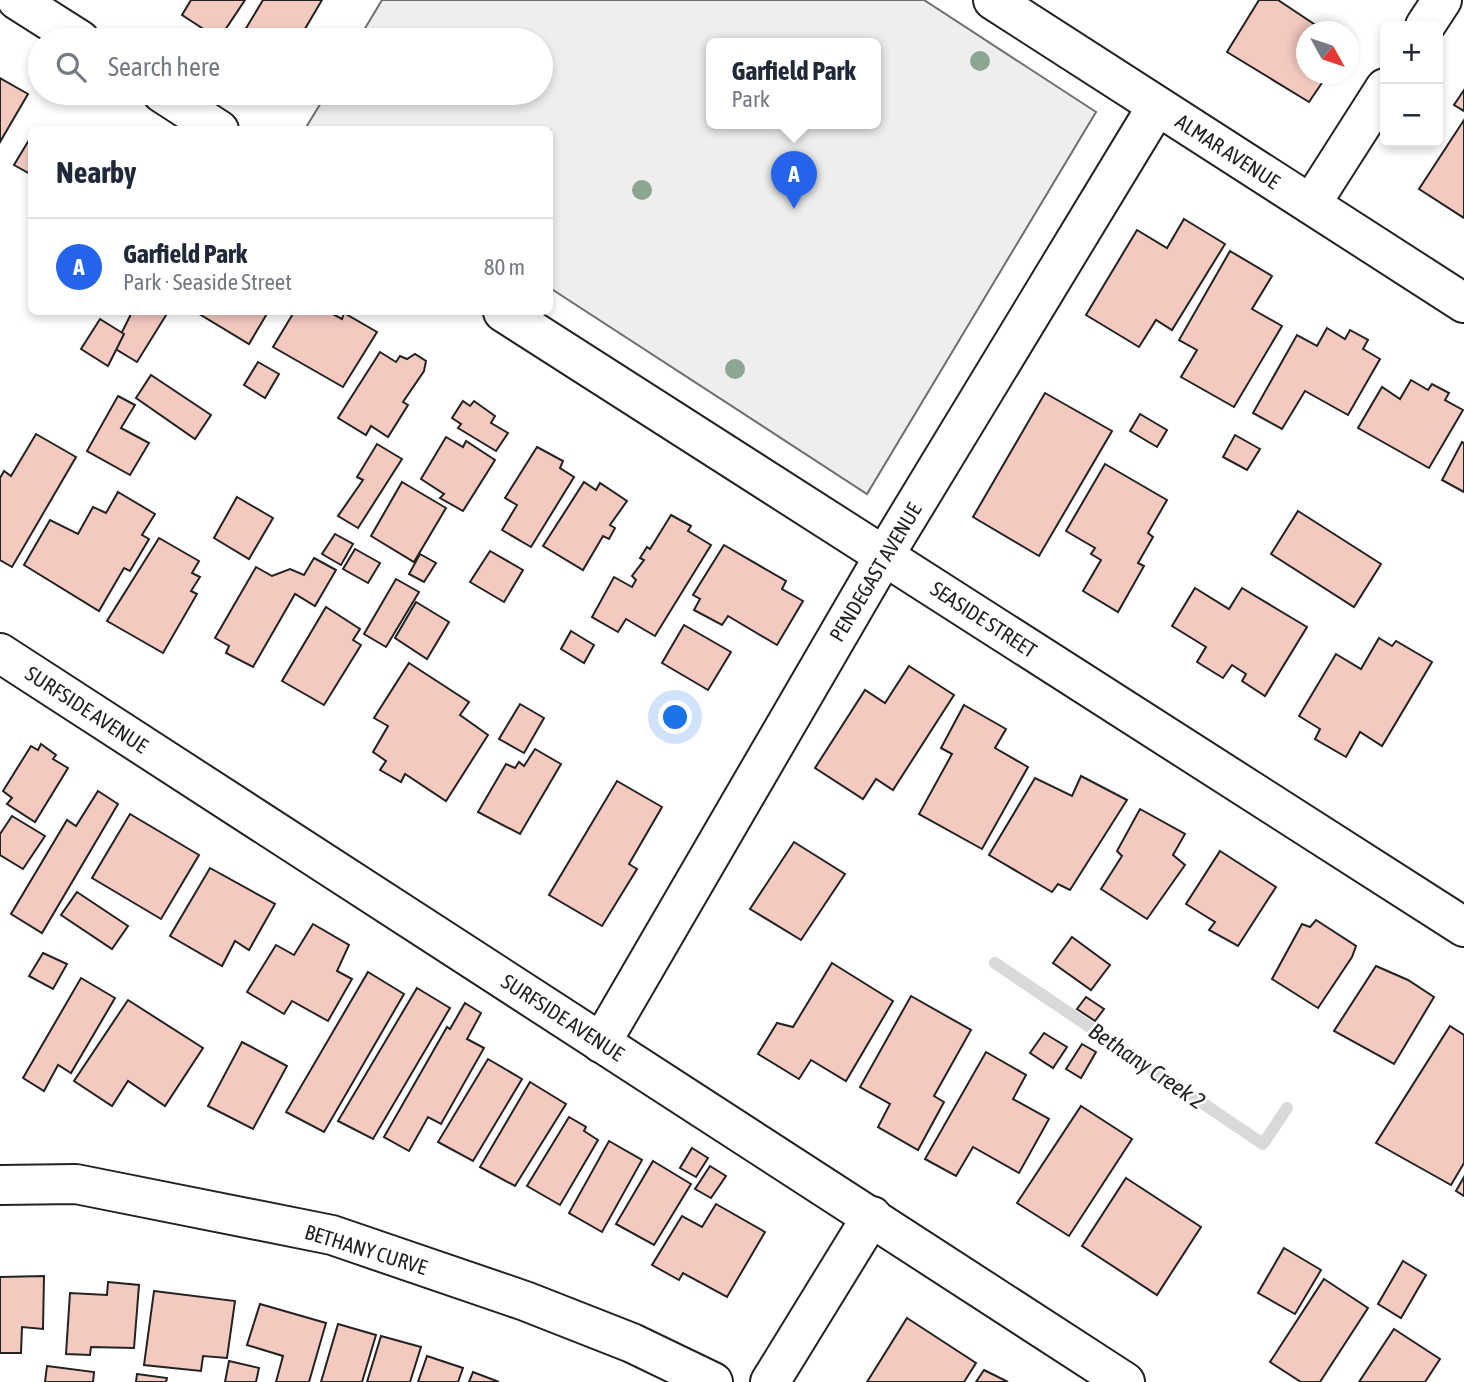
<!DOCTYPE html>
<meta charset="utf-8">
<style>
body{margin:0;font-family:"Asap Condensed",sans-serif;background:#f2f2f3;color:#1f2937}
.controls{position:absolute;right:21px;top:21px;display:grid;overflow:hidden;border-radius:10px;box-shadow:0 4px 10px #0003}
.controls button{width:63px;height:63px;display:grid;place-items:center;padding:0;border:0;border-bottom:2px solid #e0e1e3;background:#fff;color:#1f2937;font:35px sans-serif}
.compass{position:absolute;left:1296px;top:21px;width:63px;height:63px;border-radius:50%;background:#fff;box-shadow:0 4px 10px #0003;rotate:130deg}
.you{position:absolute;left:676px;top:718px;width:24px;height:24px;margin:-18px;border:5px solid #fff;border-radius:50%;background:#1a73e8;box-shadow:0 0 0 10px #1a73e833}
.badge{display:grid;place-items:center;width:46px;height:46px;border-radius:50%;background:#2563eb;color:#fff;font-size:23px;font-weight:700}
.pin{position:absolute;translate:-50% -58px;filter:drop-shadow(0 2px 4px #0008)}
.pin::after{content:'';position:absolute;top:37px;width:24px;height:21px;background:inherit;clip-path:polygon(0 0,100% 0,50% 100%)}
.popup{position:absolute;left:706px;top:38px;width:175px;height:91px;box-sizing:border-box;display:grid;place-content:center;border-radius:10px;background:#fff;filter:drop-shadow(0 2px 5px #0005);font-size:23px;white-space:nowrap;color:#747a83}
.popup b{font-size:26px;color:#1f2937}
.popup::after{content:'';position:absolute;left:50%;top:100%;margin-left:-14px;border:14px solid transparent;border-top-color:#fff}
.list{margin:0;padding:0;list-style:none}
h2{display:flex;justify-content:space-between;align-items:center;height:91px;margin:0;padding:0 28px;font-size:30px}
h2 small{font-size:23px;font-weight:400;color:#747a83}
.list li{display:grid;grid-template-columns:46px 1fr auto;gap:21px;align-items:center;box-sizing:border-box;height:98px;padding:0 28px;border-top:2px solid #e0e1e3}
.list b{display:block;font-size:26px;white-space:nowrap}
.list p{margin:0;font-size:23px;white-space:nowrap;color:#747a83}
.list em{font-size:23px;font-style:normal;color:#747a83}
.icon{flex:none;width:38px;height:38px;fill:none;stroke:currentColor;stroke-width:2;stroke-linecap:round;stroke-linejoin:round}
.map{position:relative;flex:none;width:1464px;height:1382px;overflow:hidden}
.search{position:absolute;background:#fff;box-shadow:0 4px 10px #0003;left:28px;top:28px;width:525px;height:77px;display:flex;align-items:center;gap:18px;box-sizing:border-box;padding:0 24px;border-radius:38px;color:#747a83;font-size:26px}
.panel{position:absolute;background:#fff;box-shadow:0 4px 10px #0003;left:28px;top:126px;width:525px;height:189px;border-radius:10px}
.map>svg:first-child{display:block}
.green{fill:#eee;stroke:#6f6f6f;stroke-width:2;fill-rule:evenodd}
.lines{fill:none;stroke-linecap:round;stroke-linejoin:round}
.stream{stroke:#d9d9d9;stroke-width:12}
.building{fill:#f3c9c0;stroke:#222;stroke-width:2}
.street-casing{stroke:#222;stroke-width:42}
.secondary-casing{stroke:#222;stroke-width:42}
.street{stroke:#fff;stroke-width:38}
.secondary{stroke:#fff;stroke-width:38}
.tree{fill:#8da692}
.labels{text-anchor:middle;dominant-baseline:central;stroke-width:5;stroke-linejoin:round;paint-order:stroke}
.street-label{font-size:21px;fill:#222;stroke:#fff}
.water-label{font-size:23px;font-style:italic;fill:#222;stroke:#fff}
</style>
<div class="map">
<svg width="1464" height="1382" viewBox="0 0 1464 1382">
<rect width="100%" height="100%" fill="#fff"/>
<path class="green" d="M382,0H924L1096,112L867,494L550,288V130L305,129L327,93H541V40H358ZM712,43H876V123H712Z"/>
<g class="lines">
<polyline class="stream" points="995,963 1263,1144 1287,1108"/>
</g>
<g class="building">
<polygon points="191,0 245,0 219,39 182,15"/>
<polygon points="263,0 322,0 302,34 312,40 239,40"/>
<polygon points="1259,0 1278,0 1326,32 1306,32 1306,74 1328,74 1309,102 1227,52"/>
<polygon points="0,78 28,94 0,142"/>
<polygon points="1464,90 1464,111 1454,105"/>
<polygon points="1464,120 1464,218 1419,189"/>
<polygon points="32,135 32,175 14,165"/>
<polygon points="1184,219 1225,244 1172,330 1156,320 1139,347 1086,315 1137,230 1167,248"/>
<polygon points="1230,251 1272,276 1252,309 1282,326 1234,407 1181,377 1197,350 1179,340"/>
<polygon points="132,312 168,312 137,362 114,348"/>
<polygon points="196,312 268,312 249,344"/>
<polygon points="294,312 329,312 342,319 344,313 377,332 343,387 273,347"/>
<polygon points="100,319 124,334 108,366 81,349"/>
<polygon points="1327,328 1345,339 1350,330 1368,340 1363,349 1380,359 1348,415 1305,391 1282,429 1253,413 1297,335 1317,346"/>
<polygon points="380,352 396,362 400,356 407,359 415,354 426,361 424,371 403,402 408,405 388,437 371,426 366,435 338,418"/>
<polygon points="258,362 279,374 265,398 244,385"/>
<polygon points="151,375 211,415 195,439 136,398"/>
<polygon points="1411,380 1428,390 1432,384 1449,393 1445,400 1463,410 1429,468 1358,428 1382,387 1400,399"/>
<polygon points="1045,393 1112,431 1039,556 973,517"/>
<polygon points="118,396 135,405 121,428 149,443 130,475 87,451"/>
<polygon points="463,401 470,406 474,401 495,416 491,423 508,433 496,451 458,428 461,424 452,418"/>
<polygon points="1140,414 1167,430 1157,447 1130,431"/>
<polygon points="36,434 76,457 12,567 0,560 0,478 4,471 11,476"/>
<polygon points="1235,435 1260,449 1247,470 1223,457"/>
<polygon points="446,437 463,447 466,441 495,460 463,511 440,498 444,494 421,479"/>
<polygon points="1462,442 1464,443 1464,492 1442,480"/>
<polygon points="377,444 402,459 358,528 338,516 363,480 357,477"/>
<polygon points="537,447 563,461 560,468 574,477 531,547 502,530 517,505 505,498"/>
<polygon points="1105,464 1167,500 1148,533 1153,537 1138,563 1144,566 1118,612 1083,591 1101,560 1091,554 1095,548 1066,531"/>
<polygon points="402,482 446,508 414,562 371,536"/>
<polygon points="584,482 596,490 600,483 627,501 610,525 615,528 609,539 603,536 583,570 543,546"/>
<polygon points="118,492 155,514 142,535 149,539 130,571 124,568 99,611 24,565 50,520 78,534 93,507 106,513"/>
<polygon points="237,497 273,518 249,559 214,538"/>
<polygon points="1298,511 1381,564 1354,607 1271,554"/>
<polygon points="671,515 691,526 688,531 711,545 655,636 626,619 618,632 592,617 614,577 632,587 636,580 632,576 644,560 640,558 647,547 650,549"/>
<polygon points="335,534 353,544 341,565 322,554"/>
<polygon points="159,538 199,561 192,573 200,577 191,591 197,594 163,653 107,621"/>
<polygon points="724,545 786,581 782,589 803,601 777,645 728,616 722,625 694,610 700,599 693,595"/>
<polygon points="355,549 380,563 368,583 343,569"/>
<polygon points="490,551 523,570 504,602 470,582"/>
<polygon points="420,554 436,563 424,582 409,574"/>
<polygon points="314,558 336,570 315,606 295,594 253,667 226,653 229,646 215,638 256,567 272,576 290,569 304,575"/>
<polygon points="396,579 419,592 386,647 364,634"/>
<polygon points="1195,588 1229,609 1242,588 1307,627 1265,696 1242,681 1246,674 1232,665 1223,678 1197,662 1206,647 1172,626"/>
<polygon points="416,602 449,622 427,659 395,638"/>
<polygon points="326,607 360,629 353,640 361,645 324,705 282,681"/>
<polygon points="684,625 731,652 708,690 662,663"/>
<polygon points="571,631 594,645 584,663 561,649"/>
<polygon points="1379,638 1392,646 1396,641 1432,662 1382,746 1360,732 1346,757 1315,739 1320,729 1299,716 1336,654 1361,669"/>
<polygon points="409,663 469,702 460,715 488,735 446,801 405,774 401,782 380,770 386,761 373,752 388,726 374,718"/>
<polygon points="909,666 954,695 893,790 876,779 863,799 815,768 865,690 885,703"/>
<polygon points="520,704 544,718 524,753 499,739"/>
<polygon points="964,705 1006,729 995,748 1028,767 982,849 919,814 952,754 941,748"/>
<polygon points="41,744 56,755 53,759 68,768 35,822 7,804 12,798 3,791 31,746 38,750"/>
<polygon points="535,749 561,764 520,834 478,812 506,764 515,768 519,762 524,766"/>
<polygon points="1081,776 1127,800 1070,890 1058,884 1052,892 989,855 1035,778 1072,796"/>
<polygon points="617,781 662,807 629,864 637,869 602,926 549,895"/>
<polygon points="98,791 118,804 42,933 11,914 67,820 76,826"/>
<polygon points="1140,809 1185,834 1173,855 1185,865 1147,919 1101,889 1122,856 1117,851"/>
<polygon points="130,814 199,855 161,919 92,878"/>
<polygon points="12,816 45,836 23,869 0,855 0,834"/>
<polygon points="794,842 845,874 801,940 750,909"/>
<polygon points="1220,851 1276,887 1238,946 1209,930 1215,922 1186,904"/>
<polygon points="210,868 275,904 249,950 235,941 222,966 170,936"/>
<polygon points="77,892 128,926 112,949 61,915"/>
<polygon points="1316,920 1356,946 1352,957 1318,1008 1272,979 1302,924 1310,927"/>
<polygon points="313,924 349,945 337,971 352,979 328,1021 292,1001 284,1014 247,992 276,945 294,955"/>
<polygon points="1072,937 1110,965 1091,990 1053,963"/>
<polygon points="43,953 67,964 53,989 29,976"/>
<polygon points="832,963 893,1001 846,1081 811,1060 799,1079 758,1054 777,1023 793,1027"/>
<polygon points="1376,966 1408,980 1434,997 1394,1064 1334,1031"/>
<polygon points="368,972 404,994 324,1132 286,1112"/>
<polygon points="81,978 115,998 71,1073 58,1065 44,1091 23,1078"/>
<polygon points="417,988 450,1008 373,1139 338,1121"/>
<polygon points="911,996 971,1030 934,1096 944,1102 918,1150 878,1127 890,1104 860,1087"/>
<polygon points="1086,997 1104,1009 1095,1021 1077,1009"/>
<polygon points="128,1000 203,1048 165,1106 128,1081 112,1106 74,1081"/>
<polygon points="465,1003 481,1013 467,1039 484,1048 441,1124 428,1117 409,1151 384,1137 447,1027 450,1029"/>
<polygon points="1450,1026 1464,1035 1464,1163 1451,1185 1376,1143"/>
<polygon points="1044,1033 1067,1047 1053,1068 1030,1053"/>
<polygon points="242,1042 287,1066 253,1129 208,1106"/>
<polygon points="1082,1044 1096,1052 1081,1078 1066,1069"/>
<polygon points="986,1052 1026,1075 1013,1099 1049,1119 1019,1173 973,1147 956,1176 925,1159"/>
<polygon points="488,1059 522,1079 473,1161 438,1142"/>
<polygon points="530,1082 566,1104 515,1186 480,1167"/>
<polygon points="1081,1106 1132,1139 1069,1236 1017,1203"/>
<polygon points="569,1117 586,1127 584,1131 598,1140 560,1205 527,1186"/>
<polygon points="609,1141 642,1160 602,1232 569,1213"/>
<polygon points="692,1148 708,1158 696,1177 680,1168"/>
<polygon points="653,1161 691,1184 654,1245 616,1224"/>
<polygon points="710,1166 726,1176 711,1198 695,1189"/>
<polygon points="1464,1177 1464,1196 1456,1191"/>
<polygon points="1126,1178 1201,1227 1157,1295 1082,1246"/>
<polygon points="716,1204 765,1232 727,1297 683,1273 679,1280 652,1265 682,1216 702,1227"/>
<polygon points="1284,1248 1321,1270 1295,1314 1258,1293"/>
<polygon points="1403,1261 1426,1275 1401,1318 1378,1304"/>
<polygon points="44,1276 43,1329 22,1327 21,1353 0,1353 0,1277"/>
<polygon points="1324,1279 1368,1308 1320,1382 1301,1382 1270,1362"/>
<polygon points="108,1282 139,1285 134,1348 91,1347 90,1355 66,1354 70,1293 107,1295"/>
<polygon points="154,1291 235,1301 227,1358 203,1356 201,1371 144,1365"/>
<polygon points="260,1304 326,1323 309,1382 276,1382 283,1356 247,1345"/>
<polygon points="907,1318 976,1363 964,1382 867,1382"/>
<polygon points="338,1324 376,1335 362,1382 321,1382"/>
<polygon points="1394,1329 1440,1359 1425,1382 1359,1382"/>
<polygon points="381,1336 421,1347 410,1382 367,1382"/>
<polygon points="427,1356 463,1368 458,1382 418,1382"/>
<polygon points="229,1361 259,1368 256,1382 225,1382"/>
<polygon points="47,1366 94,1372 93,1382 45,1382"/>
<polygon points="984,1370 1008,1382 976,1382"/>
<polygon points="473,1372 499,1382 469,1382"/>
<polygon points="137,1374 167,1378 166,1382 136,1382"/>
</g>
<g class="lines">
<defs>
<g id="street">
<polyline points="17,0 80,40"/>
<polyline points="1425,26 1442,0"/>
<polyline points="162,93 219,130"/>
<polyline points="1311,204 1385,88"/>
<polyline points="503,312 1464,927"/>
<polyline points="0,653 1125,1382"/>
<polyline points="601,1043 884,556 1157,106"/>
<polyline points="0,1185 76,1184 332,1235 525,1301 632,1343 713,1382"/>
<polyline points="770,1382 872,1216"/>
</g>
<polyline id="secondary" points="993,0 1464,303"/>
</defs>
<use href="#street" class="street-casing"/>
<use href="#secondary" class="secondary-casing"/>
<use href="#street" class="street"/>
<use href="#secondary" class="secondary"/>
</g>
<g class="tree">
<circle cx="980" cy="61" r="10"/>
<circle cx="642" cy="190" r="10"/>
<circle cx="735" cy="369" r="10"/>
</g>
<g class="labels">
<g class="street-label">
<text transform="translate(1228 151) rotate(33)">ALMAR AVENUE</text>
<text transform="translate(875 572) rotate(-59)">PENDEGAST AVENUE</text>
<text transform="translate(984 619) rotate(33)">SEASIDE STREET</text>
<text transform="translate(87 709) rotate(33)">SURFSIDE AVENUE</text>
<text transform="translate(563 1017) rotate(33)">SURFSIDE AVENUE</text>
<text transform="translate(366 1249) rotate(17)">BETHANY CURVE</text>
</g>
<g class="water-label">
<text transform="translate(1147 1066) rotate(34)">Bethany Creek 2</text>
</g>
</g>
</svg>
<div class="controls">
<button>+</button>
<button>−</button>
</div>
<svg class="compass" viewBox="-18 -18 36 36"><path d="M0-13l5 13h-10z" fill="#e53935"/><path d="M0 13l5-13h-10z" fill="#747a83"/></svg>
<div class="you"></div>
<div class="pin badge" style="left:794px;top:209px">A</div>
<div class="popup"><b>Garfield Park</b>Park</div>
<div class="search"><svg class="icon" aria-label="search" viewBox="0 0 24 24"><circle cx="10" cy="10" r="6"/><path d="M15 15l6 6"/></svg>Search here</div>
<section class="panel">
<h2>Nearby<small></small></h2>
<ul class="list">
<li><span class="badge">A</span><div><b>Garfield Park</b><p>Park · Seaside Street</p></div><em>80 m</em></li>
</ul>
</section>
</div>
